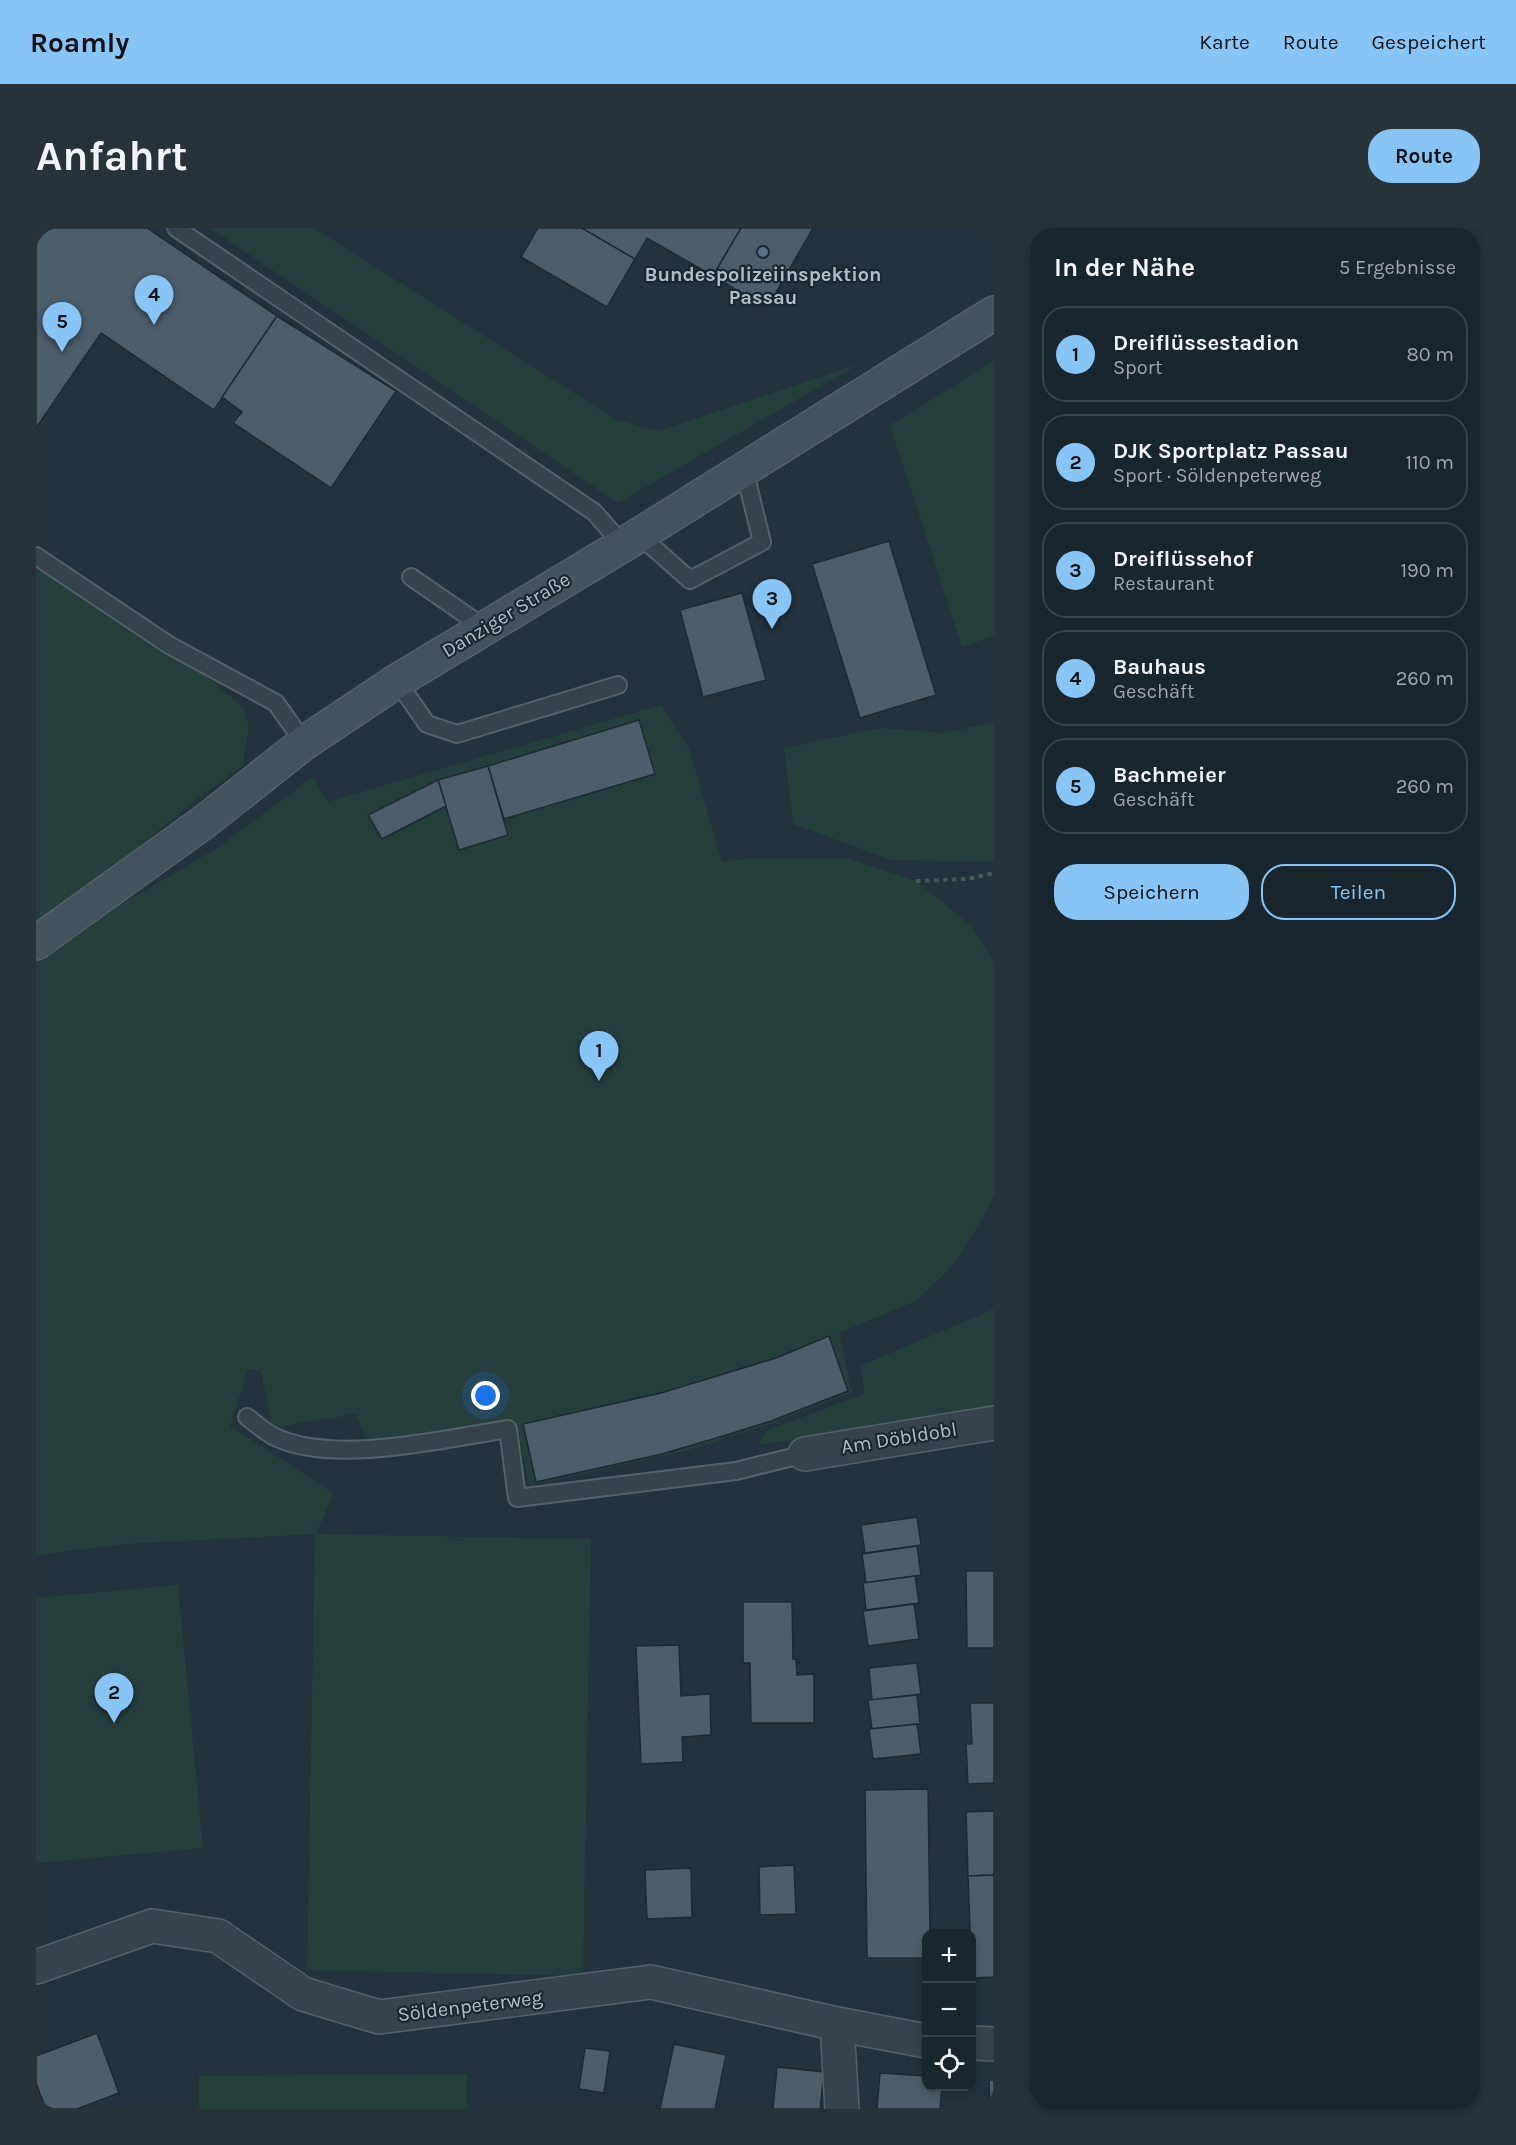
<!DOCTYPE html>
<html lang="de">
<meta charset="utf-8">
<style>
body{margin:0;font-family:Karla,sans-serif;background:#273239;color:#f1f3f6}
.controls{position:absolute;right:18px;bottom:18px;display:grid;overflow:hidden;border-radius:12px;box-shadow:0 3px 9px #0003}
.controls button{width:54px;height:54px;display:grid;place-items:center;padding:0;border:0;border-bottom:2px solid #384349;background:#1a262d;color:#f1f3f6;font:30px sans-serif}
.you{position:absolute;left:450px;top:1168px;width:21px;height:21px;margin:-15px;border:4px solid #fff;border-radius:50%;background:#1a73e8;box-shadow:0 0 0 9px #1a73e833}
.badge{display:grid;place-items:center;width:39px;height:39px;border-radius:50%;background:#88c5f7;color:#111;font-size:20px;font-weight:700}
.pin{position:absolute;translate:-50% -50px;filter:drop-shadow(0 2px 3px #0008)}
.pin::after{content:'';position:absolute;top:32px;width:21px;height:18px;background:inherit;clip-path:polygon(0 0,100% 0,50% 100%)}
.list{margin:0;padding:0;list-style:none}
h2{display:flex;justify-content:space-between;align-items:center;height:78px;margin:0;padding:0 24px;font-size:26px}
h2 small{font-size:20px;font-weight:400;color:#9fa5aa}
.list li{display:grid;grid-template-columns:39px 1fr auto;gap:18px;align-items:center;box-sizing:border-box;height:96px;margin:0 12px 12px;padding:0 12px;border:2px solid #384349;border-radius:24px}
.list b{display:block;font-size:22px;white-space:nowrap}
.list p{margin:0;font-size:20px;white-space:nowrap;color:#9fa5aa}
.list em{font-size:20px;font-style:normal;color:#9fa5aa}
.actions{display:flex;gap:12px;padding:18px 24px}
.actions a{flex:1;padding:14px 0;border:2px solid #88c5f7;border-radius:24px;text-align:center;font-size:21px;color:#88c5f7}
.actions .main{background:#88c5f7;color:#111}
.icon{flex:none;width:33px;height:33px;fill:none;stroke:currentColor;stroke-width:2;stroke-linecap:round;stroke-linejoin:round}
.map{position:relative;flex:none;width:958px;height:1881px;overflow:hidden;border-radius:24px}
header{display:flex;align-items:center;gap:36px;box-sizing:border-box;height:84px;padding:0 30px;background:#88c5f7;color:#111}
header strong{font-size:28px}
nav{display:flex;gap:33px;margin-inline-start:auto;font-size:21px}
.intro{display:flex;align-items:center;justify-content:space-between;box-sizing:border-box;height:144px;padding:0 36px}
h1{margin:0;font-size:42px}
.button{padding:15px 27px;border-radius:24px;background:#88c5f7;color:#111;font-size:21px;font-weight:700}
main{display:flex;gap:36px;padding:0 36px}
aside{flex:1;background:#1a262d;border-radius:24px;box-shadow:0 3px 9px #0003}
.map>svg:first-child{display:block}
.green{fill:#263f3d}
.building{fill:#4e5d6a;stroke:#1e2a33;stroke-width:1.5}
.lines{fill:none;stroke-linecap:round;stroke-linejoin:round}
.lane-casing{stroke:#55616a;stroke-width:20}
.street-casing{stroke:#55616a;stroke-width:36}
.secondary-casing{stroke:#55616a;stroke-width:36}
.path{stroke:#455b5a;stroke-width:4;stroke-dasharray:4.5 4.5;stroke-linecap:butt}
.lane{stroke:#37434c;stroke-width:16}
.street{stroke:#37434c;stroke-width:33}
.secondary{stroke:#45535f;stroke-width:33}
.service-dot{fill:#5c6f8a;stroke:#1c2831;stroke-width:2}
.labels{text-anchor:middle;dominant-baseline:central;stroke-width:4.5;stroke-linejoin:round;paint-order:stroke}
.poi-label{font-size:20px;font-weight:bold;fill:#b2bec7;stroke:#1c2831}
.street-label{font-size:20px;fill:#b2bec7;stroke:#1c2831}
</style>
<header>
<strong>Roamly</strong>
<nav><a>Karte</a><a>Route</a><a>Gespeichert</a></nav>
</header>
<div class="intro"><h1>Anfahrt</h1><a class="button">Route</a></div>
<main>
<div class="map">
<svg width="958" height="1881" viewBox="0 0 958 1881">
<rect width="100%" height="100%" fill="#23323c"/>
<g class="green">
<polygon points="174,0 278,0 581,192 622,203 823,136 582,275"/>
<polygon points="958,133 958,408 926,419 854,197"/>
<polygon points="0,328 133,417 208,480 213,501 206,538 158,573 0,704"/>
<polygon points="625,477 653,520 686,634 714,630 811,630 880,653 936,698 958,734 958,967 947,990 918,1036 880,1073 803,1105 816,1164 731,1197 652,1222 493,1258 481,1197 333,1219 320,1186 236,1200 225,1143 212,1141 194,1198 298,1265 280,1306 555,1311 547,1748 271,1742 279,1306 89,1316 0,1327 0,727 181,620 277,549 291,574"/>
<polygon points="958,494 958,634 855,632 757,596 748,520 845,500 907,505"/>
<polygon points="958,1081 958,1181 721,1217 732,1202 828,1166 826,1137"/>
<polygon points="142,1357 167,1620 0,1635 0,1370"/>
<polygon points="431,1846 431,1881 163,1881 163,1848"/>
</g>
<g class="building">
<polygon points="0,0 111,0 241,88 178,182 65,105 0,200"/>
<polygon points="502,0 546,0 599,31 571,79 485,29"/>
<polygon points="546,0 705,0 677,48 611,10 599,31"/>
<polygon points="705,0 777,0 731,80 677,48"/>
<polygon points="241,88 360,163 295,260 197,195 206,184 186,169"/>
<polygon points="853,313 900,467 824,490 776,336"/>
<polygon points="706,365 730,452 667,469 644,382"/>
<polygon points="603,492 619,546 468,591 452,538"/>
<polygon points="452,538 472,607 423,622 402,552"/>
<polygon points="402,552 410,578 346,611 332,587"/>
<polygon points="793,1108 812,1163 735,1193 687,1208 626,1226 500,1254 487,1196 625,1165 740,1130"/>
<polygon points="881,1289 885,1317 829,1325 825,1297"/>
<polygon points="881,1318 885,1347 830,1355 826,1326"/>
<polygon points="930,1343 958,1343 958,1420 931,1420"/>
<polygon points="879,1348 883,1375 830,1382 827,1355"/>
<polygon points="707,1374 756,1374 757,1431 760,1431 761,1447 778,1446 778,1495 715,1495 714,1435 707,1435"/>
<polygon points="878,1376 883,1411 832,1418 827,1383"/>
<polygon points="643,1417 645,1468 674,1466 675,1507 646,1509 647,1534 605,1536 600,1418"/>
<polygon points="881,1435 885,1466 836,1472 833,1440"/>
<polygon points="881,1467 884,1496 836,1501 832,1472"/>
<polygon points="934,1475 958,1475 958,1555 932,1556 930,1516 936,1516"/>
<polygon points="881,1496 885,1526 837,1531 833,1501"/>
<polygon points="892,1561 894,1706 890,1706 890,1730 831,1730 829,1562"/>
<polygon points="958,1583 958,1647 932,1648 930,1584"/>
<polygon points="758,1637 760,1686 724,1687 723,1639"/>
<polygon points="655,1640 656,1689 611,1691 609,1642"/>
<polygon points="958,1647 958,1749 936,1750 932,1648"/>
<polygon points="61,1805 83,1865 41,1881 10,1881 0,1855 0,1828"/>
<polygon points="638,1816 690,1827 679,1881 624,1881"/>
<polygon points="549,1820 574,1823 568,1865 543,1861"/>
<polygon points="741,1839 788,1844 784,1881 737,1881"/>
<polygon points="844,1845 890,1848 890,1858 906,1858 904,1881 841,1881"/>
<polygon points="953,1852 958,1852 958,1881 954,1881"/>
</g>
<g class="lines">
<defs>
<g id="lane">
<polyline points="140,0 558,284 587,317"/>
<polyline points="603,307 654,352 726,314 708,241"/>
<polyline points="0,328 133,417 240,475 268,515"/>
<polyline points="375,349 449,400"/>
<polyline points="361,453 391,496 421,506 582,457"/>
<path d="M211,1189C219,1195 228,1203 237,1208C296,1238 408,1211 472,1201L481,1270L700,1243L769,1226"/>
</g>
<g id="street">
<polyline points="769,1226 958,1195"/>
<polyline points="0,1739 116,1698 182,1708 267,1766 343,1789 615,1754 801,1796 890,1813"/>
<polyline points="801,1796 806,1881"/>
<polyline points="936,1815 958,1816"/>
</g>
<polyline id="secondary" points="0,715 168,594 268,515 361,453 587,317 958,85"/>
</defs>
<use href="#lane" class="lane-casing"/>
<use href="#street" class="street-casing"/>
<use href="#secondary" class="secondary-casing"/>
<polyline class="path" points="880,653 932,651 958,645"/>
<use href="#lane" class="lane"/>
<use href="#street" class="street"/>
<use href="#secondary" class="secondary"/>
</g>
<circle class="service-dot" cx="727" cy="24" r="6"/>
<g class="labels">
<g class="poi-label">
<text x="727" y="46">Bundespolizeiinspektion<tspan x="727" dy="23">Passau</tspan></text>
</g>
<g class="street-label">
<text transform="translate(470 387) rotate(-31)">Danziger Straße</text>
<text transform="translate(863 1210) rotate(-9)">Am Döbldobl</text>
<text transform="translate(434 1778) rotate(-7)">Söldenpeterweg</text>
</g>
</g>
</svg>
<div class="controls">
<button>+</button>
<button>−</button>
<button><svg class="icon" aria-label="locate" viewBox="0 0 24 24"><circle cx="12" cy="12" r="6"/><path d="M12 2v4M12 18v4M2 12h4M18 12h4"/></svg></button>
</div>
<div class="you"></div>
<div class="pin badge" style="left:563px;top:853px">1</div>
<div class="pin badge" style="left:78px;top:1495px">2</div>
<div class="pin badge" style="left:736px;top:401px">3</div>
<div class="pin badge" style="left:118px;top:97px">4</div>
<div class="pin badge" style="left:26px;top:124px">5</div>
</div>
<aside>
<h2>In der Nähe<small>5 Ergebnisse</small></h2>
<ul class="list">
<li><span class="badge">1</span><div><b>Dreiflüssestadion</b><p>Sport</p></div><em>80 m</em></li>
<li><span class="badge">2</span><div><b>DJK Sportplatz Passau</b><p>Sport · Söldenpeterweg</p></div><em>110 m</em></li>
<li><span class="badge">3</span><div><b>Dreiflüssehof</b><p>Restaurant</p></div><em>190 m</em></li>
<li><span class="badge">4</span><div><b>Bauhaus</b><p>Geschäft</p></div><em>260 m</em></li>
<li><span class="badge">5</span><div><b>Bachmeier</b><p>Geschäft</p></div><em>260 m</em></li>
</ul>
<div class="actions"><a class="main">Speichern</a><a>Teilen</a></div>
</aside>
</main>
